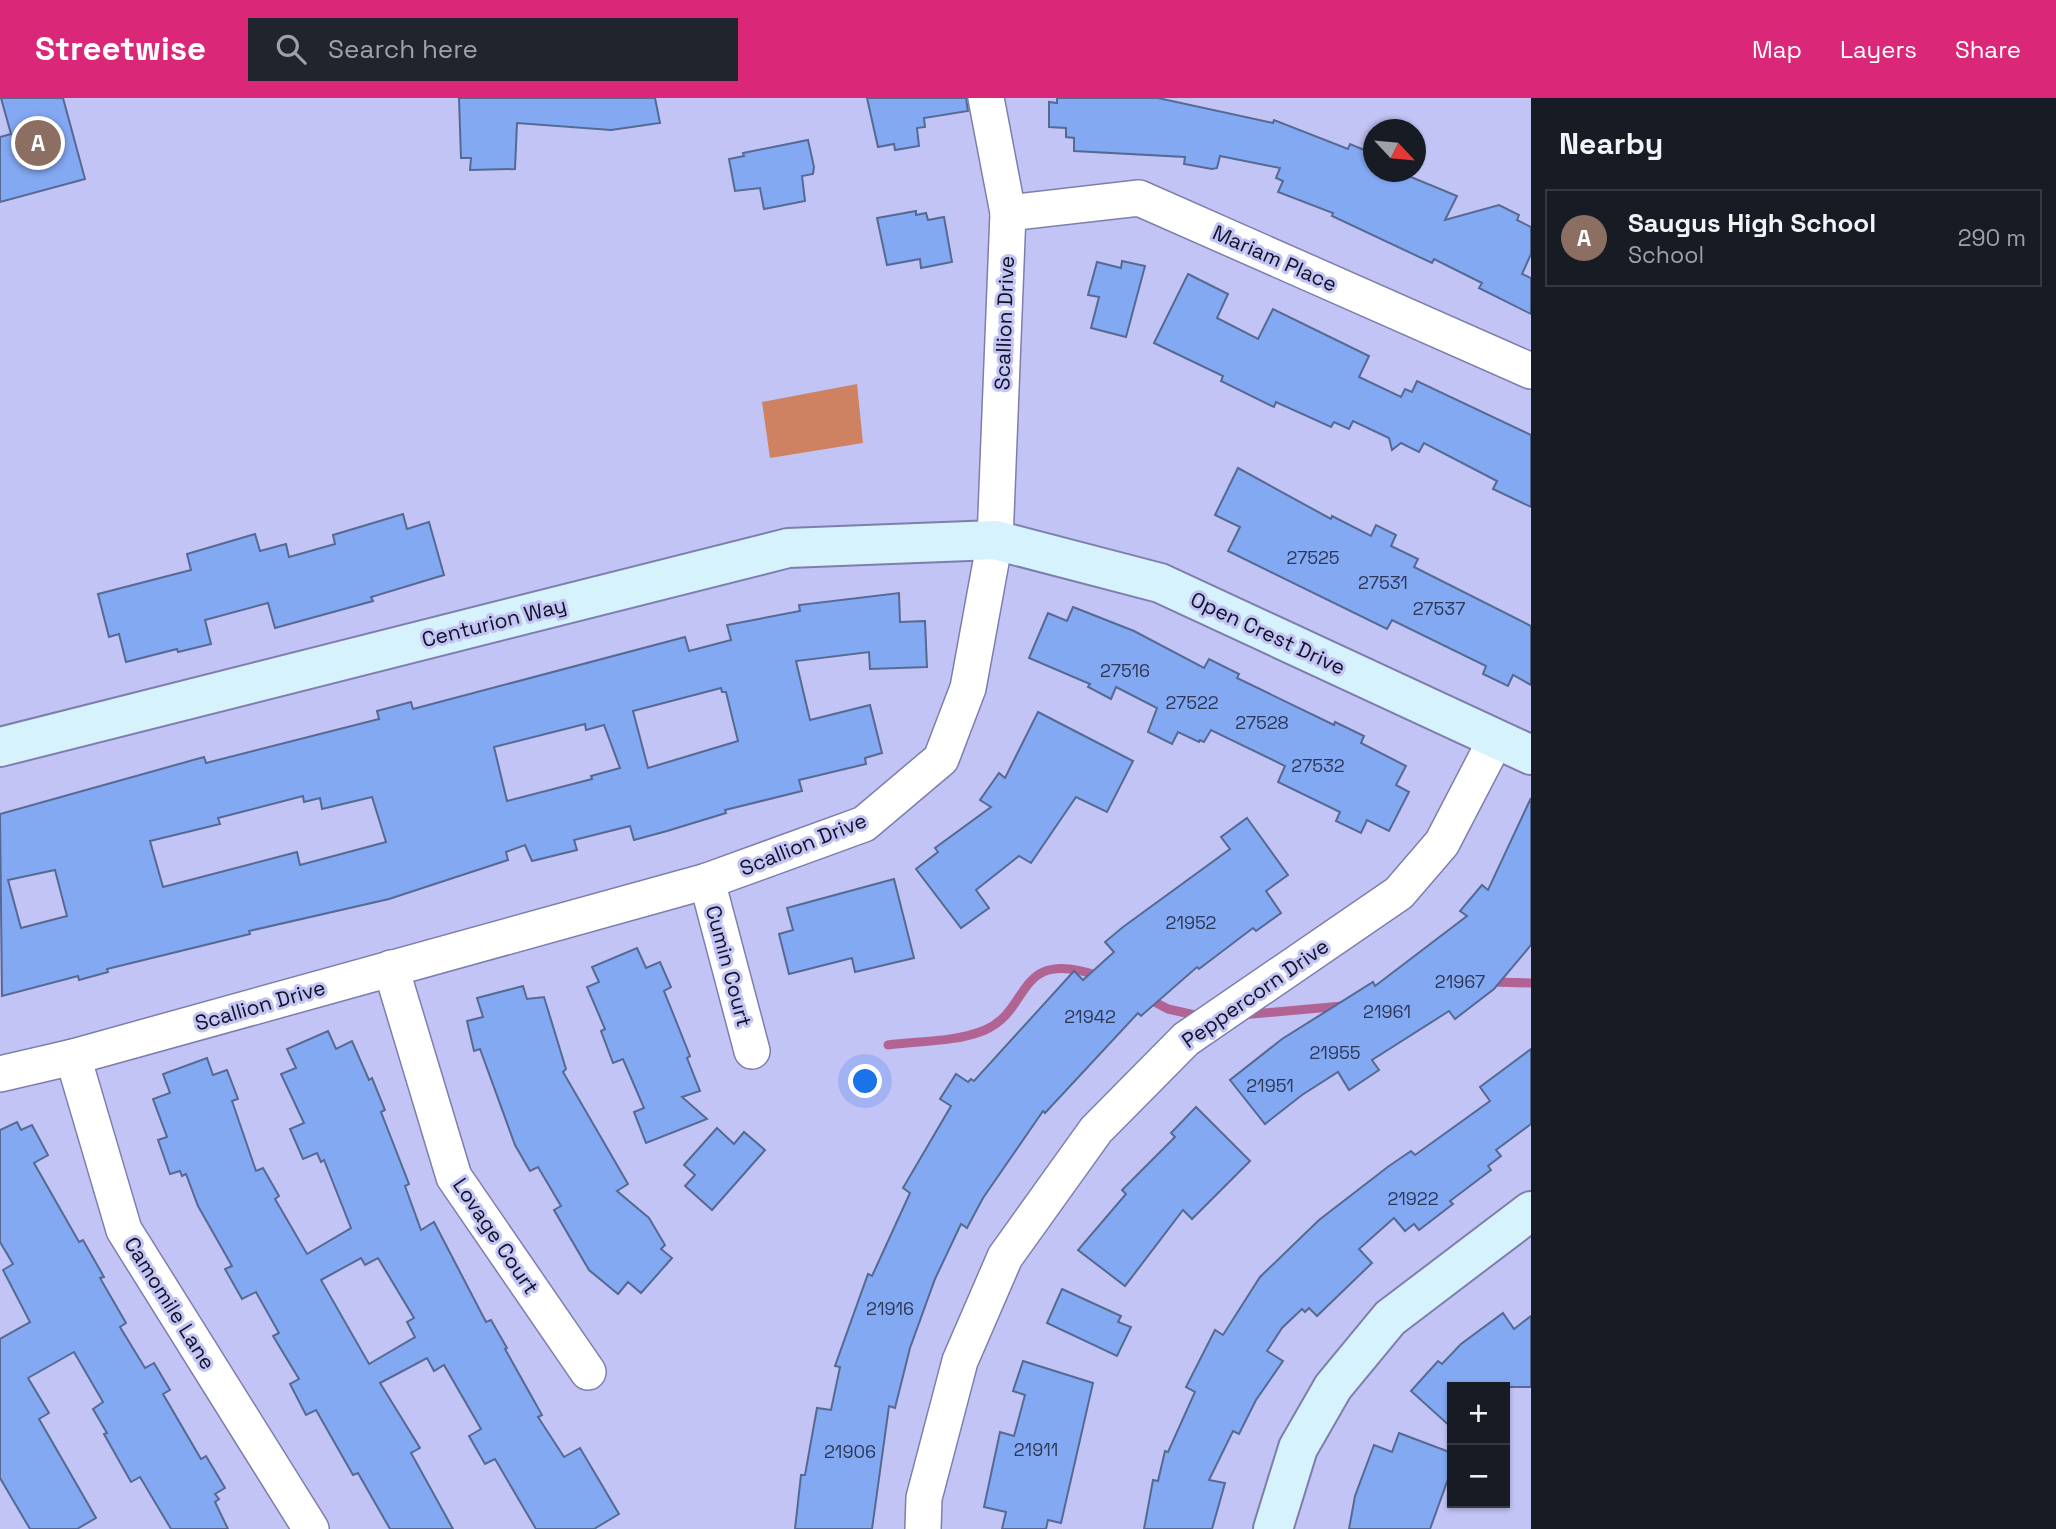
<!DOCTYPE html>
<meta charset="utf-8">
<style>
body{margin:0;font-family:"Space Grotesk",sans-serif;background:#20242c;color:#f1f3f6}
.controls{position:absolute;right:21px;bottom:21px;display:grid;overflow:hidden;border-radius:0px;box-shadow:0 2px 5px #0004}
.controls button{width:63px;height:63px;display:grid;place-items:center;padding:0;border:0;border-bottom:2px solid #363941;background:#171b24;color:#f1f3f6;font:35px sans-serif}
.compass{position:absolute;left:1363px;top:21px;width:63px;height:63px;border-radius:50%;background:#171b24;box-shadow:0 2px 5px #0004;rotate:116deg}
.you{position:absolute;left:866px;top:984px;width:24px;height:24px;margin:-18px;border:5px solid #fff;border-radius:50%;background:#1a73e8;box-shadow:0 0 0 10px #1a73e833}
.badge{display:grid;place-items:center;width:46px;height:46px;border-radius:50%;background:#db2777;color:#fff;font-size:23px;font-weight:700}
.pin{position:absolute;translate:-50% -50%;border:4px solid #fff;box-shadow:0 2px 7px #0006}
.list{margin:0;padding:0;list-style:none}
h2{display:flex;justify-content:space-between;align-items:center;height:91px;margin:0;padding:0 28px;font-size:30px}
h2 small{font-size:23px;font-weight:400;color:#9ea1a6}
.list li{display:grid;grid-template-columns:46px 1fr auto;gap:21px;align-items:center;box-sizing:border-box;height:98px;margin:0 14px 14px;padding:0 14px;border:2px solid #363941;border-radius:0px}
.list b{display:block;font-size:26px;white-space:nowrap}
.list p{margin:0;font-size:23px;white-space:nowrap;color:#9ea1a6}
.list em{font-size:23px;font-style:normal;color:#9ea1a6}
.icon{flex:none;width:38px;height:38px;fill:none;stroke:currentColor;stroke-width:2;stroke-linecap:round;stroke-linejoin:round}
.map{position:relative;flex:none;width:1531px;height:1431px;overflow:hidden}
header{display:flex;align-items:center;gap:42px;box-sizing:border-box;height:98px;padding:0 35px;background:#db2777;color:#fff}
header strong{font-size:33px}
nav{display:flex;gap:38px;margin-inline-start:auto;font-size:24px}
.search{width:490px;height:63px;background:#20242c;display:flex;align-items:center;gap:18px;box-sizing:border-box;padding:0 24px;border-radius:0px;color:#9ea1a6;font-size:26px}
main{display:flex}
aside{flex:1;background:#171b24}
.map>svg:first-child{display:block}
.green{fill:#ce8262}
.lines{fill:none;stroke-linecap:round;stroke-linejoin:round}
.stream{stroke:#b16393;stroke-width:9}
.building{fill:#84a9f3;stroke:#556992;stroke-width:2;fill-rule:evenodd}
.street-casing{stroke:#7d7eac;stroke-width:38}
.secondary-casing{stroke:#7d7eac;stroke-width:42}
.street{stroke:#fff;stroke-width:35}
.secondary{stroke:#d6f2fc;stroke-width:38}
.labels{text-anchor:middle;dominant-baseline:central;stroke-width:6;stroke-linejoin:round;paint-order:stroke}
.number-label{font-size:18px;fill:#2e3756}
.street-label{font-size:21px;fill:#112;stroke:#c3c4f6}
</style>
<header>
<strong>Streetwise</strong>
<div class="search"><svg class="icon" aria-label="search" viewBox="0 0 24 24"><circle cx="10" cy="10" r="6"/><path d="M15 15l6 6"/></svg>Search here</div>
<nav><a>Map</a><a>Layers</a><a>Share</a></nav>
</header>
<main>
<div class="map">
<svg width="1531" height="1431" viewBox="0 0 1531 1431">
<rect width="100%" height="100%" fill="#c3c4f6"/>
<polygon class="green" points="857,286 863,345 770,360 762,304"/>
<g class="lines">
<g class="stream">
<polyline points="1491,884 1531,885"/>
<polyline points="1147,900 1168,911 1199,918"/>
<polyline points="1241,917 1342,908"/>
<path d="M888,947C918,943 957,944 985,932C1033,911 1014,849 1099,878"/>
</g>
</g>
<g class="building">
<polygon points="1,0 63,0 85,81 0,104 0,39 11,36"/>
<polygon points="459,0 655,0 660,25 611,32 517,25 515,71 470,72 471,60 461,60"/>
<polygon points="867,0 966,0 968,13 924,20 925,29 917,30 919,48 895,52 894,46 878,49"/>
<polygon points="1057,0 1158,0 1273,25 1274,22 1348,51 1350,46 1374,56 1374,74 1399,74 1457,98 1445,122 1499,107 1519,117 1517,122 1531,129 1531,156 1522,176 1531,180 1531,216 1479,190 1482,185 1434,161 1432,165 1332,118 1333,115 1278,94 1283,83 1276,80 1280,70 1220,58 1217,70 1212,71 1184,66 1185,59 1074,53 1074,40 1066,39 1066,30 1049,29 1049,4 1057,5"/>
<polygon points="808,42 814,69 813,76 802,78 805,103 764,111 760,90 735,93 729,61 744,58 743,55"/>
<polygon points="916,113 916,117 926,115 928,122 944,119 952,164 921,170 920,161 887,167 877,120"/>
<polygon points="1122,163 1145,168 1126,239 1091,230 1099,199 1088,197 1097,164 1121,170"/>
<polygon points="1188,176 1228,196 1217,220 1258,241 1273,211 1369,258 1359,279 1401,299 1405,291 1412,294 1417,283 1531,337 1531,409 1493,391 1497,383 1424,345 1419,354 1401,345 1392,352 1389,340 1353,323 1349,331 1334,324 1331,329 1276,304 1274,309 1221,283 1223,278 1154,245"/>
<polygon points="1238,370 1331,421 1332,418 1371,438 1376,427 1396,437 1391,448 1418,461 1414,469 1531,528 1531,587 1513,577 1508,588 1483,576 1486,568 1392,522 1387,531 1228,453 1240,429 1215,417"/>
<polygon points="403,416 407,431 429,424 444,477 371,499 373,503 275,530 268,505 205,522 211,546 178,554 177,551 126,564 119,536 109,539 98,496 191,472 187,456 255,436 260,453 286,446 289,459 335,446 333,437"/>
<path d="M899,495L900,524L925,523L927,569L870,571L869,554L796,563L810,622L870,607L882,655L865,660L866,666L799,682L802,693L725,712L726,715L667,733L634,742L630,728L574,742L577,752L532,763L525,747L506,754L508,762L389,801L249,833L250,836L107,871L108,874L79,882L78,878L2,898L0,716L204,659L206,665L379,621L377,613L411,604L413,611L685,539L689,553L731,542L727,527L800,513L799,507ZM721,590L722,594H726L738,643L648,670L633,613ZM585,626L586,632L604,627L620,670L591,678L592,681L507,703L494,649ZM303,698L304,704L320,700L322,711L372,699L386,744L300,767L297,754L163,789L150,743L220,726L218,720ZM55,772L67,818L21,830L8,782Z"/>
<polygon points="1073,509 1134,533 1204,570 1209,561 1239,576 1237,580 1334,627 1335,624 1364,638 1361,645 1406,668 1396,687 1409,694 1389,733 1367,722 1361,735 1336,723 1340,714 1278,684 1285,668 1211,632 1204,644 1200,642 1199,644 1178,634 1172,646 1148,634 1157,610 1116,589 1111,601 1088,589 1090,586 1029,560 1048,515 1067,523"/>
<polygon points="1038,614 1133,663 1107,714 1076,699 1031,765 1019,758 976,792 989,810 961,830 916,771 938,754 935,750 991,709 980,702 999,675 1005,680"/>
<polygon points="1531,700 1531,847 1494,891 1455,921 1449,913 1372,962 1379,972 1349,992 1338,974 1302,997 1265,1026 1230,982 1282,941 1373,884 1375,888 1467,818 1460,813 1482,787 1488,792"/>
<polygon points="1247,720 1288,777 1266,793 1281,815 1256,833 1253,830 1199,871 1197,869 1141,918 1138,915 1045,1015 1043,1013 983,1100 967,1130 961,1126 935,1181 910,1250 895,1310 889,1308 872,1431 795,1431 801,1377 805,1377 817,1310 831,1312 840,1269 835,1268 868,1176 872,1178 910,1095 903,1090 951,1008 940,1001 956,976 968,984 971,981 974,983 1074,873 1083,882 1114,854 1105,844 1123,829 1230,751 1221,739"/>
<polygon points="894,781 914,860 855,874 852,860 789,876 779,836 793,832 787,810"/>
<polygon points="637,850 646,870 660,864 671,889 664,893 690,958 687,960 700,993 682,999 707,1021 646,1045 634,1014 644,1010 623,961 613,965 601,933 605,931 587,889 599,884 592,869"/>
<polygon points="523,888 527,901 544,899 566,971 563,974 628,1086 617,1093 649,1120 665,1147 661,1151 672,1160 641,1195 628,1184 618,1196 589,1172 554,1112 561,1108 538,1069 530,1073 515,1047 480,951 474,953 467,923 483,919 477,900"/>
<path d="M328,933L336,951L352,943L369,982L372,980L385,1012L381,1014L409,1086L405,1088L421,1132L434,1124L486,1224L491,1222L507,1250L505,1251L542,1317L538,1319L564,1359L580,1350L619,1416L594,1431H536L495,1361L485,1366L469,1338L481,1331L444,1267L434,1273L427,1260L380,1285L420,1350L411,1355L453,1431H390L358,1375L353,1377L316,1312L306,1317L290,1286L299,1281L273,1238L279,1235L256,1194L242,1201L225,1171L232,1168L198,1108L186,1076L182,1078L180,1073L170,1076L158,1042L167,1039L153,1001L170,995L163,976L207,960L213,977L227,972L238,1001L232,1003L256,1073L263,1070L279,1098L275,1101L307,1156L351,1130L324,1062L321,1064L317,1055L303,1061L290,1031L304,1025L281,976L296,970L287,951ZM361,1160L365,1167L378,1160L414,1220L407,1224L415,1239L369,1266L321,1182Z"/>
<polygon points="1531,951 1531,1026 1496,1052 1501,1058 1488,1068 1491,1072 1450,1103 1453,1106 1419,1132 1414,1126 1405,1133 1394,1120 1359,1151 1372,1165 1317,1218 1309,1210 1305,1214 1302,1211 1282,1230 1267,1253 1283,1263 1256,1302 1239,1336 1233,1333 1209,1382 1225,1385 1212,1431 1144,1431 1153,1382 1158,1383 1165,1353 1168,1354 1195,1294 1186,1289 1215,1232 1223,1237 1260,1179 1319,1122 1389,1068 1411,1053 1415,1057 1490,1003 1480,989"/>
<polygon points="1196,1009 1250,1063 1192,1121 1183,1112 1125,1188 1078,1152 1126,1096 1122,1092 1175,1039 1171,1035"/>
<polygon points="17,1024 21,1032 32,1027 48,1057 34,1065 79,1144 83,1142 104,1179 100,1180 126,1225 120,1229 145,1270 154,1265 170,1292 163,1296 201,1361 206,1358 225,1390 215,1396 219,1401 215,1404 228,1431 171,1431 140,1379 131,1384 104,1336 107,1335 93,1311 103,1304 74,1254 28,1280 49,1315 39,1321 96,1420 77,1431 30,1431 0,1380 0,1241 30,1224 3,1172 13,1166 0,1144 0,1032"/>
<polygon points="717,1030 734,1046 744,1034 765,1052 712,1112 685,1088 695,1077 684,1067"/>
<polygon points="1062,1191 1121,1218 1118,1224 1131,1229 1117,1258 1047,1225"/>
<polygon points="1503,1215 1514,1231 1531,1218 1531,1289 1452,1289 1452,1330 1411,1293 1438,1263 1442,1266 1461,1246"/>
<polygon points="1023,1263 1093,1285 1061,1425 1048,1422 1046,1431 1002,1431 1006,1414 984,1409 1000,1334 1014,1338 1025,1297 1013,1293"/>
<polygon points="1399,1335 1452,1355 1452,1370 1430,1431 1349,1431 1355,1398 1374,1347 1392,1354"/>
</g>
<g class="lines">
<defs>
<g id="street">
<polyline points="1008,115 1139,100 1531,273"/>
<polyline points="707,783 752,953"/>
<polyline points="391,870 454,1079 588,1274"/>
<polyline points="73,959 124,1132 311,1431"/>
<polyline points="0,976 73,959 707,783 864,726 941,661 968,590 995,442 1008,115 986,0"/>
<polyline points="923,1431 924,1400 960,1263 1005,1159 1096,1032 1186,941 1399,795 1442,745 1496,641"/>
</g>
<g id="secondary">
<polyline points="0,649 788,450 995,442 1160,485 1531,657"/>
<polyline points="1273,1431 1298,1350 1333,1289 1390,1220 1531,1113"/>
</g>
</defs>
<use href="#street" class="street-casing"/>
<use href="#secondary" class="secondary-casing"/>
<use href="#street" class="street"/>
<use href="#secondary" class="secondary"/>
</g>
<g class="labels">
<g class="number-label">
<text x="1313" y="459">27525</text>
<text x="1383" y="484">27531</text>
<text x="1439" y="510">27537</text>
<text x="1125" y="572">27516</text>
<text x="1192" y="604">27522</text>
<text x="1262" y="624">27528</text>
<text x="1318" y="667">27532</text>
<text x="1191" y="824">21952</text>
<text x="1460" y="883">21967</text>
<text x="1387" y="913">21961</text>
<text x="1090" y="918">21942</text>
<text x="1335" y="954">21955</text>
<text x="1270" y="987">21951</text>
<text x="1413" y="1100">21922</text>
<text x="890" y="1210">21916</text>
<text x="1036" y="1351">21911</text>
<text x="850" y="1353">21906</text>
</g>
<g class="street-label">
<text transform="translate(1275 160) rotate(24)">Mariam Place</text>
<text transform="translate(1004 225) rotate(-88)">Scallion Drive</text>
<text transform="translate(494 524) rotate(-14)">Centurion Way</text>
<text transform="translate(1268 535) rotate(25)">Open Crest Drive</text>
<text transform="translate(803 746) rotate(-22)">Scallion Drive</text>
<text transform="translate(729 868) rotate(75)">Cumin Court</text>
<text transform="translate(1255 895) rotate(-35)">Peppercorn Drive</text>
<text transform="translate(260 907) rotate(-16)">Scallion Drive</text>
<text transform="translate(496 1138) rotate(56)">Lovage Court</text>
<text transform="translate(170 1205) rotate(58)">Camomile Lane</text>
</g>
</g>
</svg>
<div class="controls">
<button>+</button>
<button>−</button>
</div>
<svg class="compass" viewBox="-18 -18 36 36"><path d="M0-13l5 13h-10z" fill="#e53935"/><path d="M0 13l5-13h-10z" fill="#9ea1a6"/></svg>
<div class="you"></div>
<div class="pin badge" style="left:38px;top:45px;background:#8d6e63">A</div>
</div>
<aside>
<h2>Nearby<small></small></h2>
<ul class="list">
<li><span class="badge" style="background:#8d6e63">A</span><div><b>Saugus High School</b><p>School</p></div><em>290 m</em></li>
</ul>
</aside>
</main>
